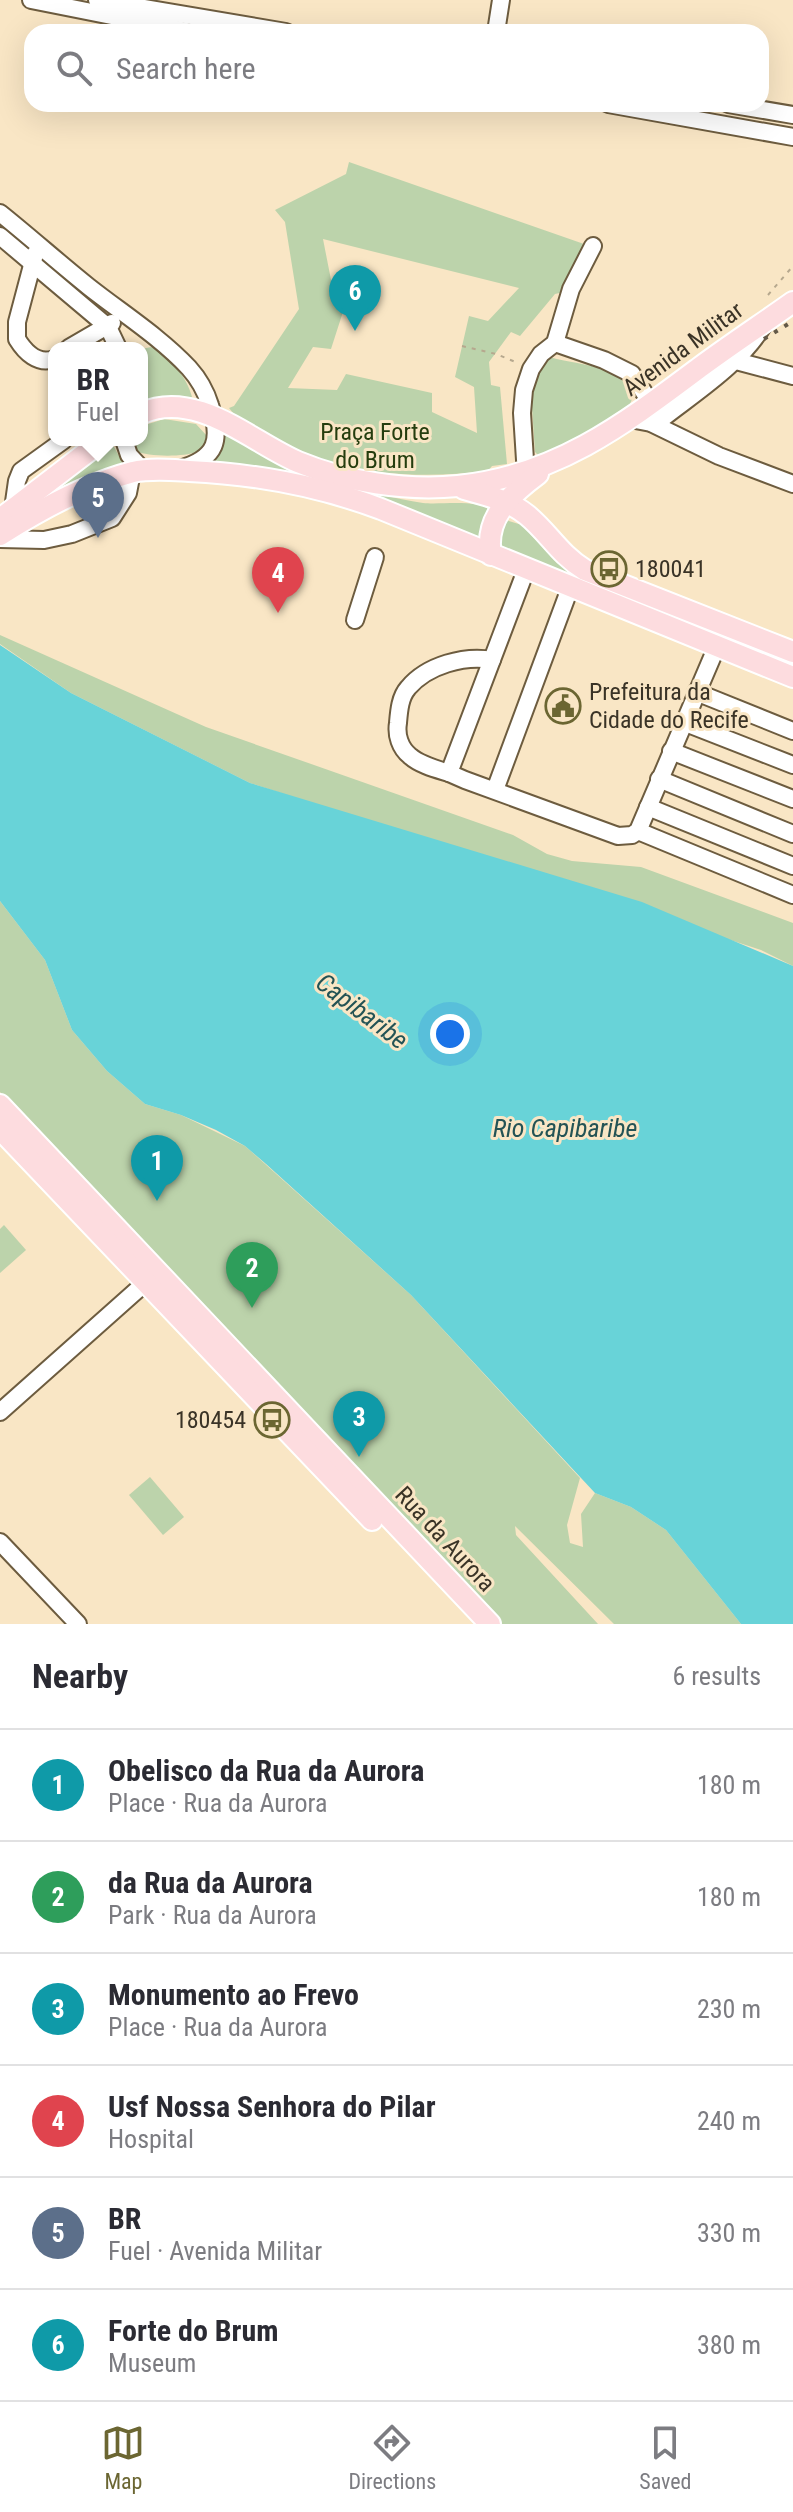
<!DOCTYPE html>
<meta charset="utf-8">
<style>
body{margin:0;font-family:"Roboto Condensed",sans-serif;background:#f2f2f3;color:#2b2b33}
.you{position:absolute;left:450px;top:1034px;width:28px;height:28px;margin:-20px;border:6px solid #fff;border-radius:50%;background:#1a73e8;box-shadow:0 0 0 12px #1a73e833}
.badge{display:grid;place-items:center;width:52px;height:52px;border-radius:50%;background:#6b6632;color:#fff;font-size:26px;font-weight:700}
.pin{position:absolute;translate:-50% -66px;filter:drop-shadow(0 2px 4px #0008)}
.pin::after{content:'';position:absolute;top:42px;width:28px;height:24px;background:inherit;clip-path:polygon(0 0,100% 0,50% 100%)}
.popup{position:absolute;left:48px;top:342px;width:100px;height:104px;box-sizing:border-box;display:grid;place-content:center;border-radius:16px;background:#fff;filter:drop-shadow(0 2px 6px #0005);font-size:26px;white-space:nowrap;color:#7c7c81}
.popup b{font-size:30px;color:#2b2b33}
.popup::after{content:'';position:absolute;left:50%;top:100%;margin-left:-16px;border:16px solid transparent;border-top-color:#fff}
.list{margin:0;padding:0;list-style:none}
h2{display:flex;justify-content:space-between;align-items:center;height:104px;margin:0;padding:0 32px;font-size:34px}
h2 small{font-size:26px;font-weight:400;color:#7c7c81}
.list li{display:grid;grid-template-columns:52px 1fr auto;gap:24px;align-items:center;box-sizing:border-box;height:112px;padding:0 32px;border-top:2px solid #e1e1e2}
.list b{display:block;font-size:30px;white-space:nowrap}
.list p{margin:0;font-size:26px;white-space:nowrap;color:#7c7c81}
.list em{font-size:26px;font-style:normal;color:#7c7c81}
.icon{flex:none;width:44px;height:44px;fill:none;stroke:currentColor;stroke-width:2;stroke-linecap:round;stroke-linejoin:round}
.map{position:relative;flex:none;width:793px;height:1624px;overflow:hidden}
.search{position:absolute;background:#fff;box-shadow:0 8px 32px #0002;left:24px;right:24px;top:24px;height:88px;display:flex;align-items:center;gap:20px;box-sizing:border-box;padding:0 28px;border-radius:24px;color:#7c7c81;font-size:30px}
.sheet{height:776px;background:#fff}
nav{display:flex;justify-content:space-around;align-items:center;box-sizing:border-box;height:112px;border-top:2px solid #e1e1e2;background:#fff;font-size:22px;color:#7c7c81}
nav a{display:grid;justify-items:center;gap:4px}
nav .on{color:#6b6632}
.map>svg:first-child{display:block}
.green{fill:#bcd3ab;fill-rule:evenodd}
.water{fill:#68d3d8}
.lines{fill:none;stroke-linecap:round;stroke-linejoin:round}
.minor-casing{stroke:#6d5c3f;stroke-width:20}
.major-casing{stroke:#fff;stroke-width:24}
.path{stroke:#b6a88e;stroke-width:2;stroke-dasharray:4 6;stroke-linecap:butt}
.minor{stroke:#fff;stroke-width:16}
.major{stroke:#fddcdf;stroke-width:20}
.rail{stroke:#635948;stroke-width:4;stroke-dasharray:4 8;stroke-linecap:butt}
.labels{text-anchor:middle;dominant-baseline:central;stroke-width:6;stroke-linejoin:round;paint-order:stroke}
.street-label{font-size:24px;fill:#3a3326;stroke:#f9e6c5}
.park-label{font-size:24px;fill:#253d0e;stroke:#f9e6c5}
.poi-label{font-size:24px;fill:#3a3326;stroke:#f9e6c5;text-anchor:start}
.water-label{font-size:26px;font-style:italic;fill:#235355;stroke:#f9e6c5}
</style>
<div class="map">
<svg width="793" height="1624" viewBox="0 0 793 1624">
<rect width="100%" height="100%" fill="#f9e6c5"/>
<g class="green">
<path d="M349,162L584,244L564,292L555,294L520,336L511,332L489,362L491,385L500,387L507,464L492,466L488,471C412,480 329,475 262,434C249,426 238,420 229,408L234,406L299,309L285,222L275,210L346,174ZM323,239L519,288L488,321L469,316L455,377L474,387L477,433L432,412V393L346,374L337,390L288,388L313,347L331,349L350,290L332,285Z"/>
<path d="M151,347C169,353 188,380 192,397L162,398L142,403V349Z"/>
<path d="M549,357C563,361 614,369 624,375C633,382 635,394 630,404L592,430L540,457L535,452L531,393L542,361Z"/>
<path d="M164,419L196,424L207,436C205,443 204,449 196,452C185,457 147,457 136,451L131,440H142V426Z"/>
<path d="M225,434C282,470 357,492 423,503C440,505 479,499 489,510L482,540L346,484L329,480L215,463L214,461L220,452Z"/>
<polygon points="112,443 126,469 27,503"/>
<polygon points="506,520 522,525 557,563 658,606 655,613 501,549 495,533 503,521"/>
<polygon points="0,635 206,727 513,835 547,854 572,861 641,867 793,923 793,966 761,950 250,783 71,693 0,644"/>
<polygon points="0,901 45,960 72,1030 107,1071 145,1104 181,1115 245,1146 411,1295 580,1478 567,1525 570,1543 583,1547 581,1514 595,1493 631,1507 666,1530 741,1624 614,1624 515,1526 516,1535 598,1624 502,1624 0,1092"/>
<polygon points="4,1225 26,1250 0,1273 0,1229"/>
<polygon points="150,1477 184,1517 163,1535 129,1495"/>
</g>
<polygon class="water" points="0,645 71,693 250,783 642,902 793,966 793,1624 741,1624 666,1530 631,1507 595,1493 411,1295 266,1164 245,1146 216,1130 181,1115 145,1104 107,1071 72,1030 45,960 0,901"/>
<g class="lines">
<defs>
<g id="minor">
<polyline points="31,0 192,32"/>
<polyline points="97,0 286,32"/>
<polyline points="496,32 501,0"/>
<polyline points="608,104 793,137"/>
<polyline points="728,104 793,115"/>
<path d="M0,213C30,237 59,263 89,287C122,313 160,337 189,368C198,378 206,392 210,405C222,440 217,458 180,469"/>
<polyline points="0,236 108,327 118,348"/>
<path d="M35,254L17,322V339C25,352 38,365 54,359"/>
<polyline points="555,343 604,360 632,374 652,405"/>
<polyline points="69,348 112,323"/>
<polyline points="736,361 793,376"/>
<polyline points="630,419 651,423 719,456 793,484"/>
<path d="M651,423L659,421C697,391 740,365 765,323"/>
<polyline points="124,440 129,455 143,470"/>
<polyline points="525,460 522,413 524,390 531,369 541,354 555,343 571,289 593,246"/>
<polyline points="13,509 17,481 21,471 64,440"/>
<polyline points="0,539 44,540 72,534 112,518 128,493 132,472"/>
<polyline points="526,570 449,773 465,780 618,836 632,835 638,831 717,646"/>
<polyline points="355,620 375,557"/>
<polyline points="696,692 793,731"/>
<polyline points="683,722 793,765"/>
<polyline points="671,751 793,799"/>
<path d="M449,773C436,769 420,765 410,756C400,748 396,735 398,723C399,711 400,697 408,688C427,665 465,655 492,660"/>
<polyline points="659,779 793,834"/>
<polyline points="495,790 570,588"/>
<polyline points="648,807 793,866"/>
<polyline points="638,831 793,895"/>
<polyline points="0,1412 145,1283"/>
<polyline points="0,1542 78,1624"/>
</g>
<g id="major">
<path d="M142,413C197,389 251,442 298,462C346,482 406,491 458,486C556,476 623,425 699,368C730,345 762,324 793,302"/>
<path d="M464,489C485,495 509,500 527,515C549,533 559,554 585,570L793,652"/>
<polyline points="0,519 103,440"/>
<path d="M0,535C41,509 86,484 133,472C151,468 171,470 189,471C255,474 320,486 381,509L793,677"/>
<path d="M491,555C484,518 511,494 538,474"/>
<polyline points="0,1105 490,1624"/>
<polyline points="0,1129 372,1520"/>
</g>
</defs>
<use href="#minor" class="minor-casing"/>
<use href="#major" class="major-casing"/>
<g class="path">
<polyline points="768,295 793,266"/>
<polyline points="462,346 496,354 518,363"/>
</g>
<use href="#minor" class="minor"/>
<use href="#major" class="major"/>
<polyline class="rail" points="764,339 793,321"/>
</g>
<defs>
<symbol id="bus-ring" viewBox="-11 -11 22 22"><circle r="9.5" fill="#f9e6c5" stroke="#6b6632" stroke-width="1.5"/><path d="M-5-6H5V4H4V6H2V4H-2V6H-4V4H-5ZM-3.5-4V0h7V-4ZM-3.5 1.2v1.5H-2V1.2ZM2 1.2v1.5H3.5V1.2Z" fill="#6b6632"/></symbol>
<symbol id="civic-ring" viewBox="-11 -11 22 22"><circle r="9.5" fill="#f9e6c5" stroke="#6b6632" stroke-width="1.5"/><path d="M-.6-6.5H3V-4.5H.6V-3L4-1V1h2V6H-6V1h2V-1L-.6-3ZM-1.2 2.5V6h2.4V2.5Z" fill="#6b6632"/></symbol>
</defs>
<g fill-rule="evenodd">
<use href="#bus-ring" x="589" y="549" width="40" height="40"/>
<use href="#civic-ring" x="543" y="686" width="40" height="40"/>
<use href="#bus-ring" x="252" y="1400" width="40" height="40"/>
</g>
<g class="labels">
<g class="street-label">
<text transform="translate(683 349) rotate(-36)">Avenida Militar</text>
<text transform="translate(445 1539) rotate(47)">Rua da Aurora</text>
</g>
<g class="park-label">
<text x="375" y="432">Praça Forte<tspan x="375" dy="28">do Brum</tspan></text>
</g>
<g class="poi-label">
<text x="635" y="569">180041</text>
<text x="589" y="692">Prefeitura da<tspan x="589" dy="28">Cidade do Recife</tspan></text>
<text x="246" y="1420" text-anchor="end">180454</text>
</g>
<g class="water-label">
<text transform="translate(362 1011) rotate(37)">Capibaribe</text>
<text x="565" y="1128">Rio Capibaribe</text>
</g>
</g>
</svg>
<div class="you"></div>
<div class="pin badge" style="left:157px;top:1201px;background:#0f9aa8">1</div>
<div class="pin badge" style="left:252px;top:1308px;background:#2e9e5b">2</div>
<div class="pin badge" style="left:359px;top:1457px;background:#0f9aa8">3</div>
<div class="pin badge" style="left:278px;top:613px;background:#e0444e">4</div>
<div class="pin badge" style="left:98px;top:538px;background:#5c6f8a">5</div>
<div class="popup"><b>BR</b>Fuel</div>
<div class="pin badge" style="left:355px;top:331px;background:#0f9aa8">6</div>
<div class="search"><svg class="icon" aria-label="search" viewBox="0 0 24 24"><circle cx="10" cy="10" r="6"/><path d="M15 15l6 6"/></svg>Search here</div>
</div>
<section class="sheet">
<h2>Nearby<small>6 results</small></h2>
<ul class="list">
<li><span class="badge" style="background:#0f9aa8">1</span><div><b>Obelisco da Rua da Aurora</b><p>Place · Rua da Aurora</p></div><em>180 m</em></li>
<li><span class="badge" style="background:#2e9e5b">2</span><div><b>da Rua da Aurora</b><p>Park · Rua da Aurora</p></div><em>180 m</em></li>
<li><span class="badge" style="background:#0f9aa8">3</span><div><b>Monumento ao Frevo</b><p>Place · Rua da Aurora</p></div><em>230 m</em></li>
<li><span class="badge" style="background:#e0444e">4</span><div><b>Usf Nossa Senhora do Pilar</b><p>Hospital</p></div><em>240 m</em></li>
<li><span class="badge" style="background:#5c6f8a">5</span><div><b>BR</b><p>Fuel · Avenida Militar</p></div><em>330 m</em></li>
<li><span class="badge" style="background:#0f9aa8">6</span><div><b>Forte do Brum</b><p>Museum</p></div><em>380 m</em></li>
</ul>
</section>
<nav>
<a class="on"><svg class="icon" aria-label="map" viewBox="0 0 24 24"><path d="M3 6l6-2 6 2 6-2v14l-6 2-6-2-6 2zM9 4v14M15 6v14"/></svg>Map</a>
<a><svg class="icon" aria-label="directions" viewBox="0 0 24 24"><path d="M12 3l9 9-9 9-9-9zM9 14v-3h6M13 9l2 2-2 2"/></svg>Directions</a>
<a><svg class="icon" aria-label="saved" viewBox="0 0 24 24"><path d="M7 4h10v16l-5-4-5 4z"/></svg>Saved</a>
</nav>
